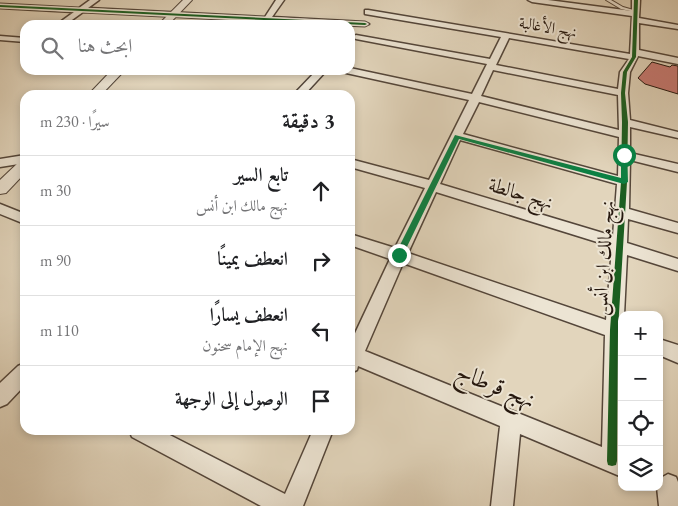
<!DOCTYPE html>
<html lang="ar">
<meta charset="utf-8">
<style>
body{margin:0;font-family:"EB Garamond",Amiri,serif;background:#f2f2f2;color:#202124;direction:rtl}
.controls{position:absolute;right:15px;bottom:15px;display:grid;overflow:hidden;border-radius:10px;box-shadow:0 2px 8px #0003}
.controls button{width:45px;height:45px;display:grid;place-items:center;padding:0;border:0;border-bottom:1px solid #e0e0e0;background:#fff;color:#202124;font:25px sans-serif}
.stop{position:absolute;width:15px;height:15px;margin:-11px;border:4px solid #0b8043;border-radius:50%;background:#fff}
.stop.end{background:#0b8043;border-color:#fff;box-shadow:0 1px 5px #0008}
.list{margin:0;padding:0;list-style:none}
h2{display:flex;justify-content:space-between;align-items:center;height:65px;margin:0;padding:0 20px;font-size:21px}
h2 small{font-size:16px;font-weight:400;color:#757577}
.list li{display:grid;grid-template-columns:32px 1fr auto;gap:15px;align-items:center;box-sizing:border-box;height:70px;padding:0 20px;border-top:1px solid #e0e0e0}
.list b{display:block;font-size:19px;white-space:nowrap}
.list p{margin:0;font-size:16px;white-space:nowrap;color:#757577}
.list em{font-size:16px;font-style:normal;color:#757577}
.icon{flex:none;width:28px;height:28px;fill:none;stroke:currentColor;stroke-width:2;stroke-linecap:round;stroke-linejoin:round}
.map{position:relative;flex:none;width:678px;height:506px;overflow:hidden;direction:ltr}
.search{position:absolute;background:#fff;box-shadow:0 2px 8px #0003;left:20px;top:20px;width:335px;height:55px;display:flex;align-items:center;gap:12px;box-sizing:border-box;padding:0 18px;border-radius:15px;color:#757577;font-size:19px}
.panel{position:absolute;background:#fff;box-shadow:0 2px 8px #0003;left:20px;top:90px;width:335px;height:345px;border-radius:15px;direction:rtl}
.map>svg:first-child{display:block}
.building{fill:#c97b74;stroke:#25170e}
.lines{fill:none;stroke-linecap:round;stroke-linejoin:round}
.service-casing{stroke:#54463a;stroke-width:2}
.minor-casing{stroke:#54463a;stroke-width:3}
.tertiary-casing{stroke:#54463a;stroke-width:2}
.service{fill:#ece4d3;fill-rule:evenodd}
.minor{fill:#ece4d3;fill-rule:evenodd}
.tertiary{fill:#ece4d3;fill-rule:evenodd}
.cycleway-casing{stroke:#ece4d3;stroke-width:3}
.cycleway{fill:#1b5e20;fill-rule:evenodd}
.route{fill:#0b8043}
.labels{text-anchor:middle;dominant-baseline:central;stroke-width:4;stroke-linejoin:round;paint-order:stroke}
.far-street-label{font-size:16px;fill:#25170e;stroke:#ece4d3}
.street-label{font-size:20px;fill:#25170e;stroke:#ece4d3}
.near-street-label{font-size:24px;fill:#25170e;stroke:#ece4d3}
</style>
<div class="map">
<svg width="678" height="506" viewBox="0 0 678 506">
<rect width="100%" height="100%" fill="#e2d5bc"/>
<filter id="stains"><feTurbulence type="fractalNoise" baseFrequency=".004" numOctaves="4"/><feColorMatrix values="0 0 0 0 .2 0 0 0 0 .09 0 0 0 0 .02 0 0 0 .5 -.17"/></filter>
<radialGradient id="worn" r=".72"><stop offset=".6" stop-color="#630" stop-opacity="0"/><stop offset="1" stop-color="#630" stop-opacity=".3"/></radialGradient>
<polygon class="building" points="652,62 670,67 672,65 678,66 678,94 645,84 638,78"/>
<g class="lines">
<defs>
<polygon id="service" points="606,0 611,0 623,7 637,11 635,12 621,9"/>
<g id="minor">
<polygon points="90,0 99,0 88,8 265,17 276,0 284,0 272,17 365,22 369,24 365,26 269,22 267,25 259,25 262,21 83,12 65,25 56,25 74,12 0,8 0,4 79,8"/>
<path d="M528,0H548L632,11V0H640L639,18L678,25V29L639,23V50L678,58V64L638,56L630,72L628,93L630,120L678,132V138L630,127V153L678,164V172L630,160L629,209L678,223V233L628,219L627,243L678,259V271L627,255L624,315H622V477L520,434L513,506H491L500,426L358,366L357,370L350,373V344L390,259L350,245V234L395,248L425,188L350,167V159L429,180L469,100L346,73L341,70H350V68L472,94L487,64L356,39L352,37L356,35L490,59L501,37L365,14V10H368L630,54L632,16L532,2ZM509,38L629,59L620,72L618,89L496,65ZM493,70L618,95L619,130L481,96ZM479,102L619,137L618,176L463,134ZM460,140L617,184L613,236L440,184ZM436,192L610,246L612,248L606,320L408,253ZM403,263L605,335L602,447L365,351Z"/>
<polygon points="0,36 25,38 25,42 0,40"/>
<polygon points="317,70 327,70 304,95 293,95"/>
<polygon points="25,155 25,163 0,167 0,159"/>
<polygon points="0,204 25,214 25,224 0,214"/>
<polygon points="659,339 678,345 678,363 659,355"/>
<polygon points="25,363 25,385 7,404 0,407 0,383 18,366"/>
<polygon points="129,430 160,430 285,494 313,430 333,430 303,506 261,506 132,437"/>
<polygon points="668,474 676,477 678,482 678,506 659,506 657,487 659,487 659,479"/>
</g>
<g id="tertiary">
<polygon points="183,0 192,0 168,25 158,25"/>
<polygon points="112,70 125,70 101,95 88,95"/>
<polygon points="25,159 25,173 6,193 0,194 0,180 20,161"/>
</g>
</defs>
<use href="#service" class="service-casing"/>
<use href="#minor" class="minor-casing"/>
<use href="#tertiary" class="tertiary-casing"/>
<use href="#service" class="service"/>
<use href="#minor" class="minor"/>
<use href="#tertiary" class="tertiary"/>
<defs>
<g id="cycleway">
<polygon points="634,0 638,0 636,57 627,72 625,93 628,122 627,182 618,330 617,461 616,465 612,466 608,465 607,461 610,330 621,182 622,122 621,93 623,72 632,57"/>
<polygon points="0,5 365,23 367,24 365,25 0,7"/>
</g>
</defs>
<use href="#cycleway" class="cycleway-casing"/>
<use href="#cycleway" class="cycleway"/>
</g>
<polygon class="route" points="455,135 621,178 621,155 627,153 628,182 624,184 459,139 403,255 402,257 396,257 395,255"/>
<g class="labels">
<g class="far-street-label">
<text transform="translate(548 27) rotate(10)">نهج الأغالبة</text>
</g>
<g class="street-label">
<text transform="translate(521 193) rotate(17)">نهج جالطة</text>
<text transform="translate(603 258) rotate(-86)">نهج مالك ابن أنس</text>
</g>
<g class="near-street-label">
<text transform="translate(496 385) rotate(22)">نهج قرطاج</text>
</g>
</g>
<rect width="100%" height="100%" filter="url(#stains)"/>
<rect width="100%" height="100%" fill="url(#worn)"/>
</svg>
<div class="controls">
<button>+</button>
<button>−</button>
<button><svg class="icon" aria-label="locate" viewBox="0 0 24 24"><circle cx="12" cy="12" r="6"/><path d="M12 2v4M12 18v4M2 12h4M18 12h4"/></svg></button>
<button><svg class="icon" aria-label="layers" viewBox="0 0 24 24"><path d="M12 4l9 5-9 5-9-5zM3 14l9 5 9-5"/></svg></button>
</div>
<div class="stop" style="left:624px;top:155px"></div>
<div class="stop end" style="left:399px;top:255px"></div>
<div class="search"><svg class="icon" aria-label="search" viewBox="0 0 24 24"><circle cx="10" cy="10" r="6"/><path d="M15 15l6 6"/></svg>ابحث هنا</div>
<section class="panel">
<h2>3 دقيقة<small>سيرًا · 230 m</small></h2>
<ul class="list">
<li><svg class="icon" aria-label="ahead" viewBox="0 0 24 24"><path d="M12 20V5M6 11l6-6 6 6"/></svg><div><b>تابع السير</b><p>نهج مالك ابن أنس</p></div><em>30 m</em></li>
<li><svg class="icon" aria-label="right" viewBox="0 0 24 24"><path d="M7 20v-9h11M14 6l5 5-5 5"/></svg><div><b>انعطف يمينًا</b></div><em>90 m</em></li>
<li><svg class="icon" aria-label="left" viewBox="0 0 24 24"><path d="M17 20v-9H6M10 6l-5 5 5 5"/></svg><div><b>انعطف يسارًا</b><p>نهج الإمام سحنون</p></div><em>110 m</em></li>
<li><svg class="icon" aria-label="arrive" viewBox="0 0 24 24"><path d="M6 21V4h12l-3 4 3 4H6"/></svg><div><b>الوصول إلى الوجهة</b></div></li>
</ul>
</section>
</div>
